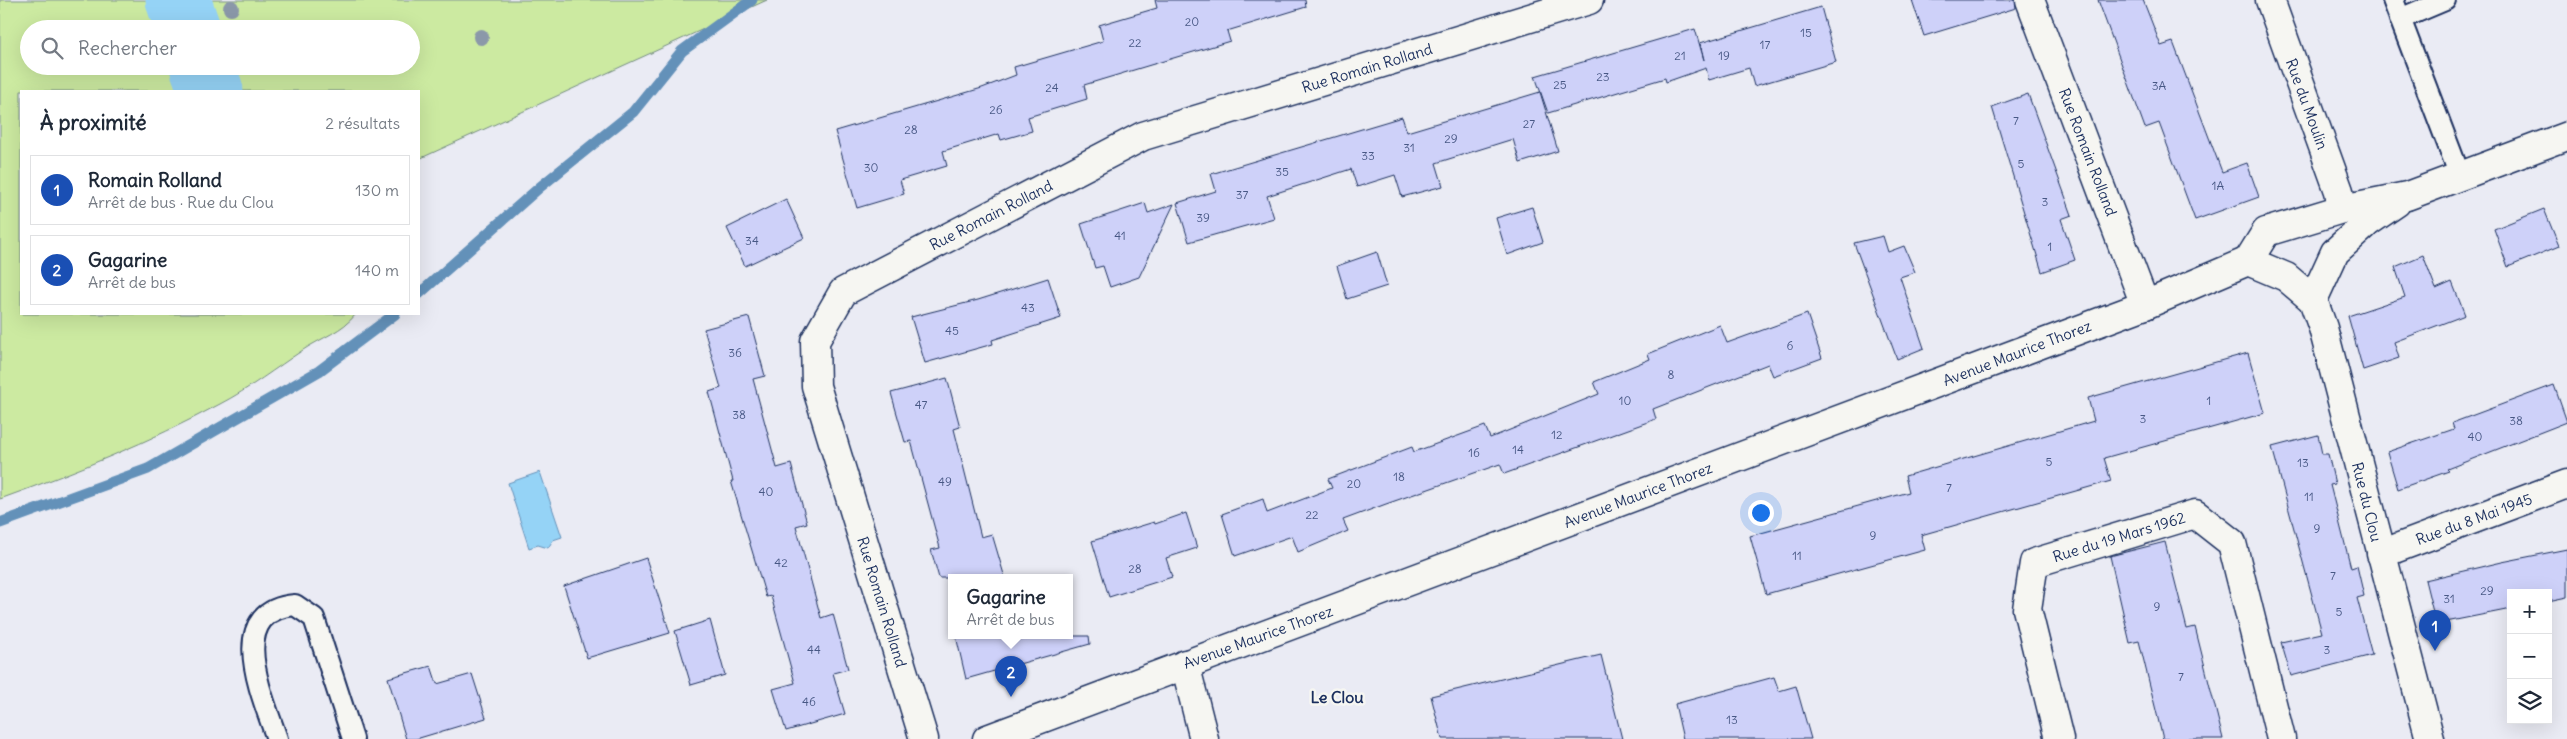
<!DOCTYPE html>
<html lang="fr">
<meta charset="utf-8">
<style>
body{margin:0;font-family:Delius,sans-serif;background:#f6f6f7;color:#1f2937}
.controls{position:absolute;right:15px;bottom:15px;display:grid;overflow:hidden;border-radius:0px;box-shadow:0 5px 20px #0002}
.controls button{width:45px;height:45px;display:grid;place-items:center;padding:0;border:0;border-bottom:1px solid #e0e1e3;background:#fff;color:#1f2937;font:25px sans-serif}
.you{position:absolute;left:1760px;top:512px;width:18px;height:18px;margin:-12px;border:4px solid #fff;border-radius:50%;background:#1a73e8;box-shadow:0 0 0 8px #1a73e833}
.badge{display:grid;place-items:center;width:32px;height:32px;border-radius:50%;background:#1a73e8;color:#fff;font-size:16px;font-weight:700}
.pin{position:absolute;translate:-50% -41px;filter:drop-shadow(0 1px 2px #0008)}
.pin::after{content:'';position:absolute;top:26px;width:18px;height:15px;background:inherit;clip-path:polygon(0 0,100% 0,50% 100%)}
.popup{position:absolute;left:948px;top:574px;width:125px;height:65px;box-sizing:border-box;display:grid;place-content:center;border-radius:0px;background:#fff;filter:drop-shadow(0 1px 4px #0005);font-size:16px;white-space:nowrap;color:#747a83}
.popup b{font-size:19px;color:#1f2937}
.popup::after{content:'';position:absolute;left:50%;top:100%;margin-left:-10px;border:10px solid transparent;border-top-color:#fff}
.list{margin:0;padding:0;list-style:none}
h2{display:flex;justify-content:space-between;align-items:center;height:65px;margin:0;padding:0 20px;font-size:21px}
h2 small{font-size:16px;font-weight:400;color:#747a83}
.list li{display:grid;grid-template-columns:32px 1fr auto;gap:15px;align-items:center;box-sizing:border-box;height:70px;margin:0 10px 10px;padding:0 10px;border:1px solid #e0e1e3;border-radius:0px}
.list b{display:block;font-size:19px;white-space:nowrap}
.list p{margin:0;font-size:16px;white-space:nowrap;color:#747a83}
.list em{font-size:16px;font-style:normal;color:#747a83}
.icon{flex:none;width:28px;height:28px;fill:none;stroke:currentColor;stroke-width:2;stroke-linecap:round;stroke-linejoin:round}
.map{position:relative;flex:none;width:2567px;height:739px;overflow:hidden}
.search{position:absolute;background:#fff;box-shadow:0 5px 20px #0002;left:20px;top:20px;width:400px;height:55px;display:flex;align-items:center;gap:12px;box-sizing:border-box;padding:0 18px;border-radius:28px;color:#747a83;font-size:19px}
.panel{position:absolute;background:#fff;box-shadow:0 5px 20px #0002;left:20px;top:90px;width:400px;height:225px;border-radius:0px}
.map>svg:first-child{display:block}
.green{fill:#cceaa1;stroke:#748c80;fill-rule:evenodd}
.water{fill:#95d3f6;stroke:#6491b9}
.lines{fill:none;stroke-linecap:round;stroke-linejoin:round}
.stream{stroke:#6491b9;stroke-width:11}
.river{stroke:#95d3f6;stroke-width:65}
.building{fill:#ced1f9;stroke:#1b2f5e}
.lane-casing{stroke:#1b2f5e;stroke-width:24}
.street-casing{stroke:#1b2f5e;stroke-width:31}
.lane{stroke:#f6f6f2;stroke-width:20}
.street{stroke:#f6f6f2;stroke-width:28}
.tree{fill:#8b98a9}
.labels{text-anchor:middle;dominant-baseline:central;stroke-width:5;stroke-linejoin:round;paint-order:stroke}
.number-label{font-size:12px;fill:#485885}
.street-label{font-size:15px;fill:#1b2f5e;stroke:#f6f6f2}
.neighbourhood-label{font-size:16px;font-weight:bold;fill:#1b2f5e;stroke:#f6f6f2}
</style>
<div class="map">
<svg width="2567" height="739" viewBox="0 0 2567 739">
<rect width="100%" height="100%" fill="#eaebf4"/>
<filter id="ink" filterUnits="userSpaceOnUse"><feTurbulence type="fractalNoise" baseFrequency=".02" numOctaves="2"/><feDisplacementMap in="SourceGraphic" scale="10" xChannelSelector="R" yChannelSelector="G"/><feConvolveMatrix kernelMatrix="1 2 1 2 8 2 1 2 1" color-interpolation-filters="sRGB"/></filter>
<g filter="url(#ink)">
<path class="green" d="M0,0H767L419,159V91H21V314H356C343,331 321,338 303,350C276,368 249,389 220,404C150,442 75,472 0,499ZM29,29H411V66H29Z"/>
<polygon class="water" points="540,472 562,537 553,540 548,548 538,545 529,548 508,483"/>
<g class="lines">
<g class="stream">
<polyline points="419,294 540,187 633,112 682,51 752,0"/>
<polyline points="0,523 148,469 319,371 395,314"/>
</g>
<g class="river">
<polyline points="178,0 188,29"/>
<polyline points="202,66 211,91"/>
</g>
</g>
<g class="building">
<polygon points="1155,0 1305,0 1306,7 1227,31 1230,41 1084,85 1087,99 1028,117 1032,131 1001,140 999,134 943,151 947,166 900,180 904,194 857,208 835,131 982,88 1016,75 1014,67 1103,41 1099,25 1157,8"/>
<polygon points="1912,0 2015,0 2016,8 1924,36"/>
<polygon points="2098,0 2143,0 2161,46 2173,42 2222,172 2247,163 2259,197 2195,220 2159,123 2145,128"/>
<polygon points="1821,7 1836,62 1754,86 1749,68 1709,80 1706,68 1666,82 1665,78 1548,113 1535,76 1695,29 1704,60 1700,43"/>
<polygon points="1540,92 1558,151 1520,163 1513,139 1436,163 1443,186 1402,197 1395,175 1357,187 1351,169 1267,196 1274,218 1189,242 1177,203 1216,191 1211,174 1402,117 1407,132"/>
<polygon points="2028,94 2072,215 2061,219 2075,260 2042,272 1992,107"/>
<polygon points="786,199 804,238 745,266 727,228"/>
<polygon points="1145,203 1148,213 1174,204 1139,277 1110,287 1103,266 1095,268 1081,224"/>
<polygon points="1532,207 1543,242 1507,255 1496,218"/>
<polygon points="2544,209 2559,246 2508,267 2494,229"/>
<polygon points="1883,236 1888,252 1904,246 1915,272 1900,277 1924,348 1897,359 1854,243"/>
<polygon points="1377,252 1387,286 1347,299 1337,266"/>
<polygon points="2423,255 2436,289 2452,282 2465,315 2394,342 2399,358 2363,370 2348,316 2405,297 2395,267"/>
<polygon points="1048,278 1061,318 992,340 993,344 925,363 911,317 978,300"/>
<polygon points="1807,314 1822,358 1773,376 1768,364 1653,409 1656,419 1504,474 1500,464 1386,504 1343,520 1348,531 1298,552 1292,536 1235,556 1222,514 1263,499 1267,513 1332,488 1328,479 1412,447 1414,452 1485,426 1490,438 1599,394 1594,382 1650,359 1648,354 1720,325 1727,343"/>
<polygon points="749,317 765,376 753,379 777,468 791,464 807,523 796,526 821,618 833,614 848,669 833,673 845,714 786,731 773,689 795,683 771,596 766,597 731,481 733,481 709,392 721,388 704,329"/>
<polygon points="2248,353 2265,413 2104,458 2111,481 1921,535 1925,550 1766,594 1750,536 1909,492 1905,476 2094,421 2088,398"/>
<polygon points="947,378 960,427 954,429 981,537 992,534 1005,578 939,578 931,550 940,548 911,441 905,442 891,393"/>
<polygon points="2554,385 2567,422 2447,469 2449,471 2398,489 2387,452 2454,429 2452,423"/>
<polygon points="2318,435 2322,454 2328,454 2335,484 2330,485 2351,568 2357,566 2364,596 2357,598 2372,655 2291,676 2281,642 2322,633 2272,447"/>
<polygon points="1186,513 1197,548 1166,558 1172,577 1109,597 1092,541 1154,522 1155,524"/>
<polygon points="2165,542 2187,629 2195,627 2223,739 2163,739 2139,641 2130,643 2110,556"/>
<polygon points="2567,549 2567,597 2548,601 2548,593 2511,593 2511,609 2436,624 2425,580 2502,562"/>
<polygon points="646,558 670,633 587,658 564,586"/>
<polygon points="710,620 725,675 691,685 675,631"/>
<polygon points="956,636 1089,636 1090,644 966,679"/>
<polygon points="1601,655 1622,739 1442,739 1431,696"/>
<polygon points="431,666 437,684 472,674 486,718 416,739 406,739 388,678"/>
<polygon points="1774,677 1779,691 1796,686 1811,739 1683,739 1675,704"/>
</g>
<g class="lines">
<defs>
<g id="lane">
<polyline points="2393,0 2460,176"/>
<polyline points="2400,19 2445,0"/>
<path d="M277,739C263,697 223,611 295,605L314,618L353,739"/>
</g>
<g id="street">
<polyline points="2030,0 2145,305"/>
<polyline points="2270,0 2339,191 2342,209"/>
<polyline points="2248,261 2266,232 2342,209 2407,196 2567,136"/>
<polyline points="2313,300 2335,252 2368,222 2396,203"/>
<polyline points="2381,554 2567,484"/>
<polyline points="1185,664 1204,739"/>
<polyline points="924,739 816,386 815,341 843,292 1143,136 1589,0"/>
<polyline points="987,739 2145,305 2248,261 2286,277 2313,300 2323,328 2430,739"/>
<polyline points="2059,739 2027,609 2034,563 2195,514 2232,543 2281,739"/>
</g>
</defs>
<use href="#lane" class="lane-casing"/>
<use href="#street" class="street-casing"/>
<use href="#lane" class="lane"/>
<use href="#street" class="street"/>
</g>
<g class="tree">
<circle cx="231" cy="8" r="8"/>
<circle cx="481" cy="37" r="8"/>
</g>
</g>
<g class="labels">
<g class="number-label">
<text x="1192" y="21">20</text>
<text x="1806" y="32">15</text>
<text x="1135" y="42">22</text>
<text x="1765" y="44">17</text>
<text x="1680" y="55">21</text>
<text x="1724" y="55">19</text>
<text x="1603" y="76">23</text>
<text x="1560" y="84">25</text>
<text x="2159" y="85">3A</text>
<text x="1052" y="87">24</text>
<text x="996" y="109">26</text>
<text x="2016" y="120">7</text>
<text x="1529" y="123">27</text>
<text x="911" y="129">28</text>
<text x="1451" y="138">29</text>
<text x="1409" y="147">31</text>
<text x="1368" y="155">33</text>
<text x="2021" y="163">5</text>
<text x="871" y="167">30</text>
<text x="1282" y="171">35</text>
<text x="2218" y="185">1A</text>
<text x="1242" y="194">37</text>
<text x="2045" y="201">3</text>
<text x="1203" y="217">39</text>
<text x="1120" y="235">41</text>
<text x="752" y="240">34</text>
<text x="2050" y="246">1</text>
<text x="1028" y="307">43</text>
<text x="952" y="330">45</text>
<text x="1790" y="345">6</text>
<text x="735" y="352">36</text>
<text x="1671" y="374">8</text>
<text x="1625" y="400">10</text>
<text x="2209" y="400">1</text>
<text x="921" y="404">47</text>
<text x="739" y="414">38</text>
<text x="2143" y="418">3</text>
<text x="2516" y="420">38</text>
<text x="1557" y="434">12</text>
<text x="2475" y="436">40</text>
<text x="1518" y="449">14</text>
<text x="1474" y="452">16</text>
<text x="2049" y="461">5</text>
<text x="2303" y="462">13</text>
<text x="1399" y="476">18</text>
<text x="945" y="481">49</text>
<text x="1354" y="483">20</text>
<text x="1949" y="487">7</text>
<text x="766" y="491">40</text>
<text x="2309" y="496">11</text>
<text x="1312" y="514">22</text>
<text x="2317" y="528">9</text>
<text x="1873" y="535">9</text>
<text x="1797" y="555">11</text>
<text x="781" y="562">42</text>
<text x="1135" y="568">28</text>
<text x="2333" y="575">7</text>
<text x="2487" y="590">29</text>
<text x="2449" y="598">31</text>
<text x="2157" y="606">9</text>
<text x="2339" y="611">5</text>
<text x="814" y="649">44</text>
<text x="2327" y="649">3</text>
<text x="2181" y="676">7</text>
<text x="809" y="701">46</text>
<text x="1732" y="719">13</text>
</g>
<g class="street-label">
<text transform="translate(1367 68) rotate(-17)">Rue Romain Rolland</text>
<text transform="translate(2307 104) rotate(70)">Rue du Moulin</text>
<text transform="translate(2088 152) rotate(69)">Rue Romain Rolland</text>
<text transform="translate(991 215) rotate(-27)">Rue Romain Rolland</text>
<text transform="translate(2017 353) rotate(-21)">Avenue Maurice Thorez</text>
<text transform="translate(1638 495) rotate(-21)">Avenue Maurice Thorez</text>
<text transform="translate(2367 502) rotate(76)">Rue du Clou</text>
<text transform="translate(2474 519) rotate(-20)">Rue du 8 Mai 1945</text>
<text transform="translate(2119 537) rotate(-17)">Rue du 19 Mars 1962</text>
<text transform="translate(882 602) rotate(73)">Rue Romain Rolland</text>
<text transform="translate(1258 637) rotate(-20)">Avenue Maurice Thorez</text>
</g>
<g class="neighbourhood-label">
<text x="1337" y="697">Le Clou</text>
</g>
</g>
</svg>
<div class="controls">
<button>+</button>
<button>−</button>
<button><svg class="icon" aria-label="layers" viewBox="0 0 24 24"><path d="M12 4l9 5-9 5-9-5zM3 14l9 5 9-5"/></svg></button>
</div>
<div class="you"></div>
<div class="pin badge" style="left:2435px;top:651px;background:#1a4fb4">1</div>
<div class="pin badge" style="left:1011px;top:697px;background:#1a4fb4">2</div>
<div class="popup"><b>Gagarine</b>Arrêt de bus</div>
<div class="search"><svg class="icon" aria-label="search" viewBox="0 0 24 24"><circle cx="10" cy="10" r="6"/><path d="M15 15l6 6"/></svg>Rechercher</div>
<section class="panel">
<h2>À proximité<small>2 résultats</small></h2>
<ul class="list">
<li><span class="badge" style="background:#1a4fb4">1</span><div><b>Romain Rolland</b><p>Arrêt de bus · Rue du Clou</p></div><em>130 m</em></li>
<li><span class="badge" style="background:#1a4fb4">2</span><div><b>Gagarine</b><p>Arrêt de bus</p></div><em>140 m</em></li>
</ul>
</section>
</div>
